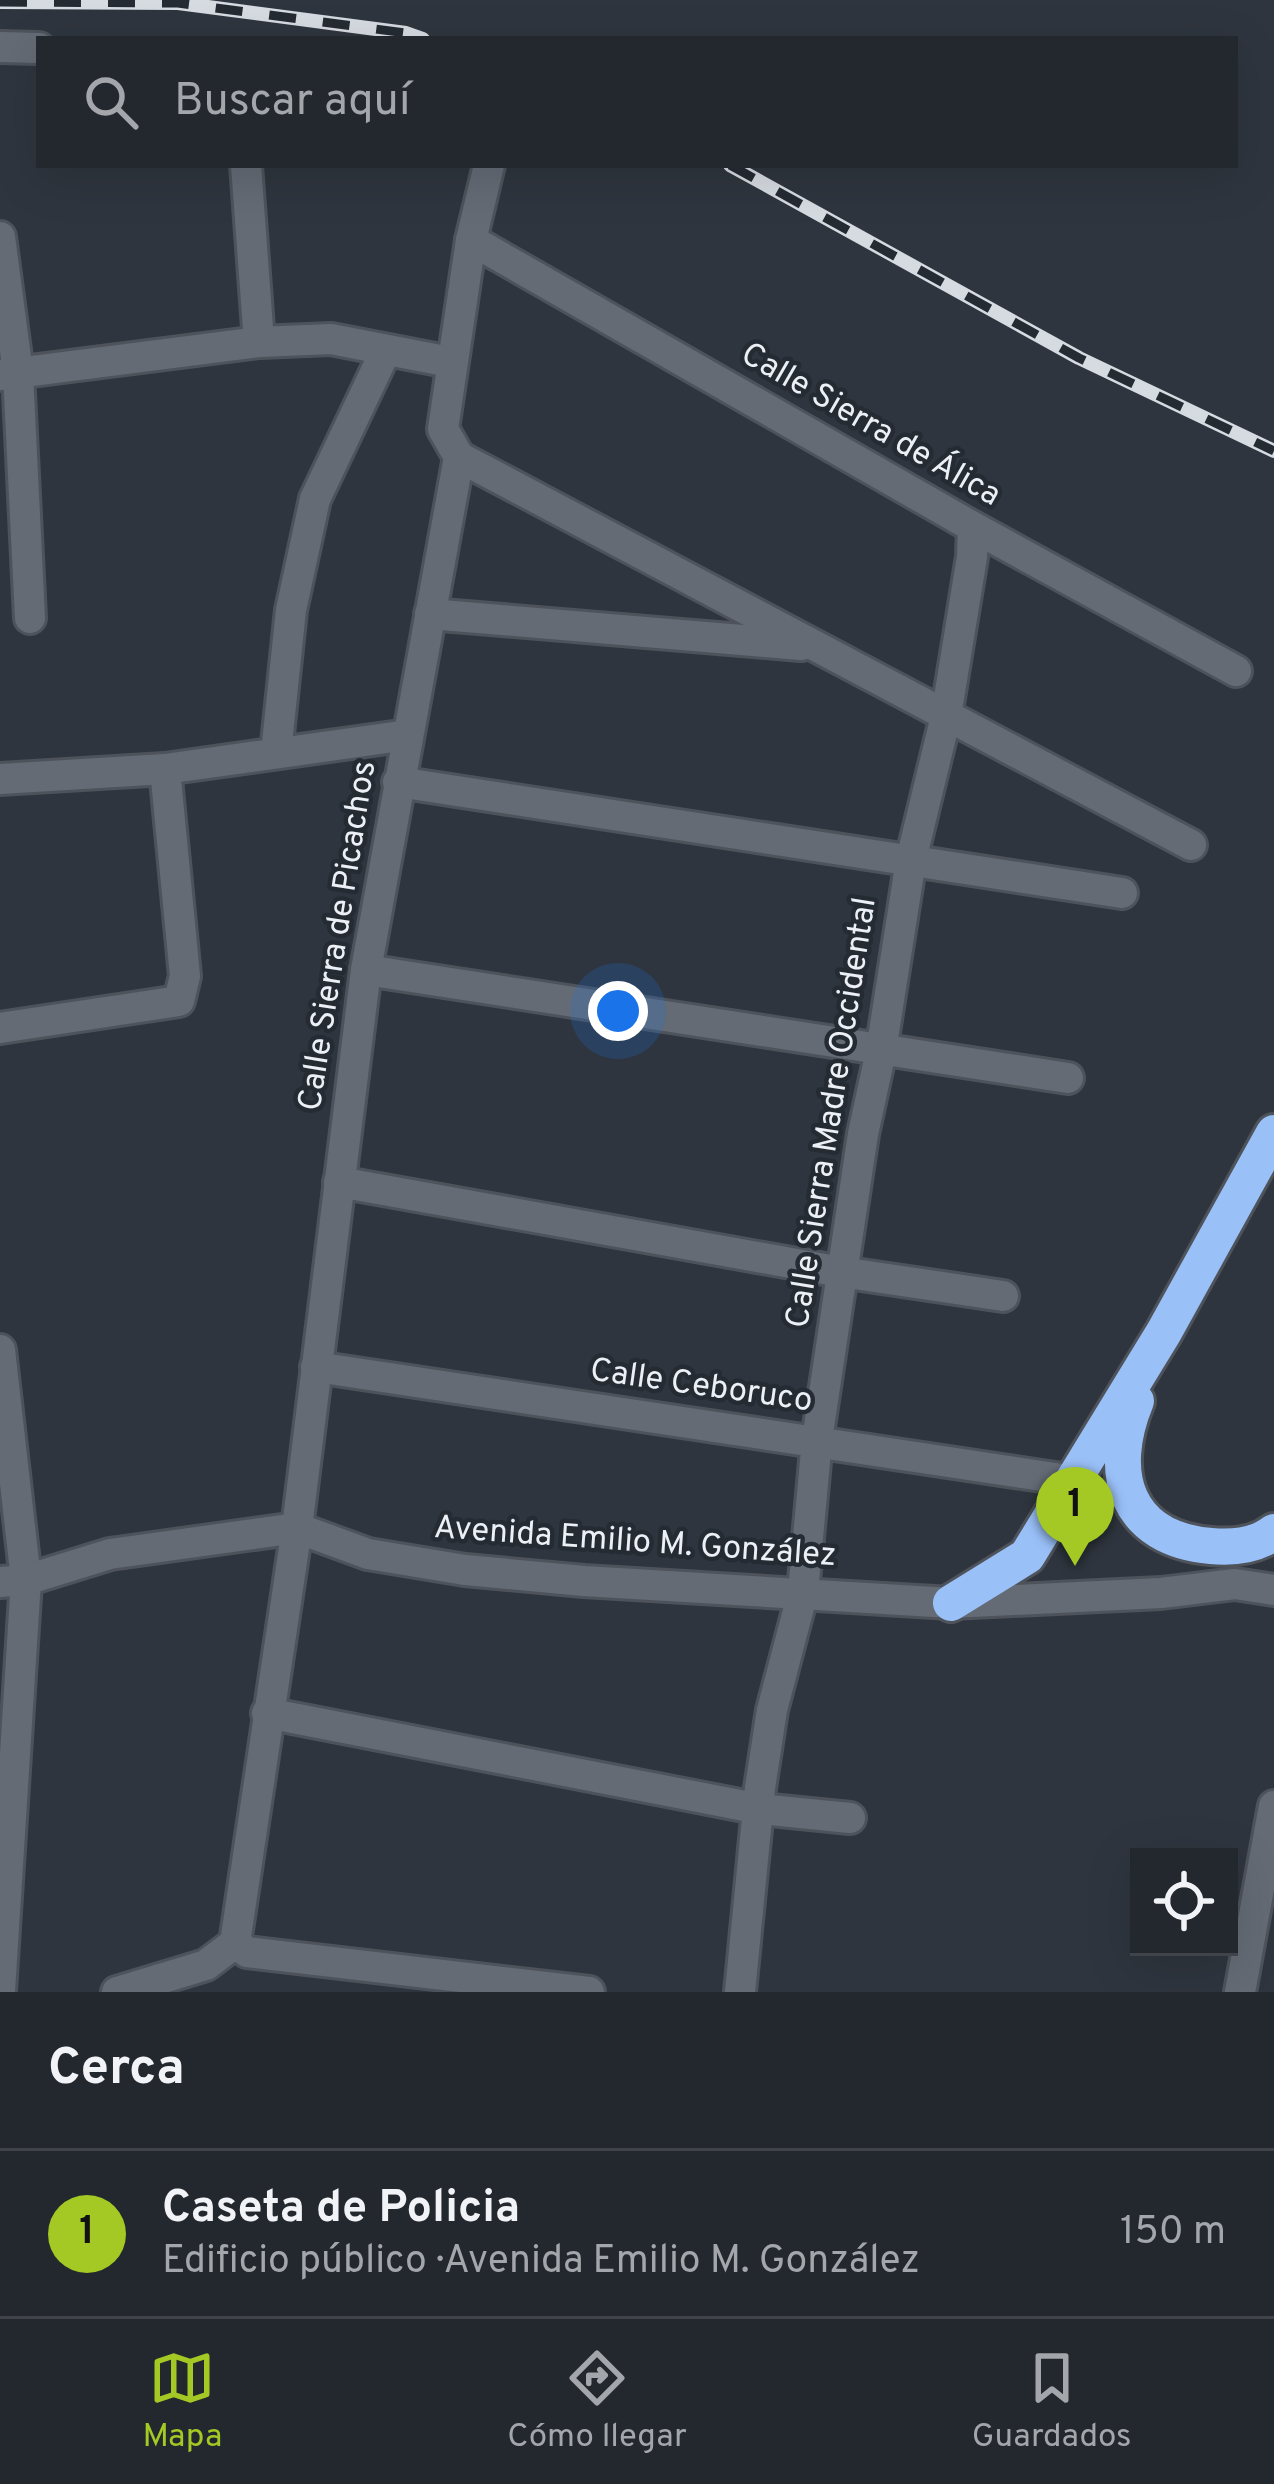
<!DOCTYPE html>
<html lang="es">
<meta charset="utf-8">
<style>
body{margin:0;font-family:Overpass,sans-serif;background:#2b3036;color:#f1f3f6}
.controls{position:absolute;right:36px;bottom:36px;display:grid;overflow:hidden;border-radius:0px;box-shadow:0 12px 48px #0002}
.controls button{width:108px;height:108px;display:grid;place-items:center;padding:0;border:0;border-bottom:3px solid #40444a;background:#23282e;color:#f1f3f6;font:60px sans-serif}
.you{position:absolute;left:618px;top:1011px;width:42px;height:42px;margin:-30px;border:9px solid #fff;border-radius:50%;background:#1a73e8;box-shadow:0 0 0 18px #1a73e833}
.badge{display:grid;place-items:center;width:78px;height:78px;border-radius:50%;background:#a4c824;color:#111;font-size:39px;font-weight:700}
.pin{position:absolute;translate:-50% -99px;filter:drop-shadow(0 3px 6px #0008)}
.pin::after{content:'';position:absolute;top:63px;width:42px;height:36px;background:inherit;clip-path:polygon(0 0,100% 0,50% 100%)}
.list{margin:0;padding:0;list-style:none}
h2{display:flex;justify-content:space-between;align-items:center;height:156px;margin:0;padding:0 48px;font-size:51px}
h2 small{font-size:39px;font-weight:400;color:#a3a6aa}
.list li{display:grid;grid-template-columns:78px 1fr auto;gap:36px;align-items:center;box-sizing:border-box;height:168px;padding:0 48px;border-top:3px solid #40444a}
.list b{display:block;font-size:45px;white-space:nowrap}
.list p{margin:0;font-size:39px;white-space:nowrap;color:#a3a6aa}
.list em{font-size:39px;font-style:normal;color:#a3a6aa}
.icon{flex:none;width:66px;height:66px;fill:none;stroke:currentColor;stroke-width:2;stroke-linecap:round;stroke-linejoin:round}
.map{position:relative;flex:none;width:1274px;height:1992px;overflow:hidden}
.search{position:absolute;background:#23282e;box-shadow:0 12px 48px #0002;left:36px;right:36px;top:36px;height:132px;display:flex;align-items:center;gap:30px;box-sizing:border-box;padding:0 42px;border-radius:0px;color:#a3a6aa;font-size:45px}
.sheet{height:324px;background:#23282e}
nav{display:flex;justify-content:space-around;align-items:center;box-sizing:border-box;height:168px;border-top:3px solid #40444a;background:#23282e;font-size:33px;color:#a3a6aa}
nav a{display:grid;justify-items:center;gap:6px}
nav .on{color:#a4c824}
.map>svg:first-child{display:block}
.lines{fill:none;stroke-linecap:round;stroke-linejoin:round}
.minor-casing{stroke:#4e535b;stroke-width:36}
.highway-casing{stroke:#4e535b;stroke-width:42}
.minor{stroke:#646b75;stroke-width:30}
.highway{stroke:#9ac0f8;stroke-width:36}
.rail-casing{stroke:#d6dae1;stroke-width:14}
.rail{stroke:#252b33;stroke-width:9;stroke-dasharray:27;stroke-linecap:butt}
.labels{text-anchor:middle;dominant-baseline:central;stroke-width:9;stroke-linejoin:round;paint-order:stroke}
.street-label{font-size:33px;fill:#ecf0f6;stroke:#252b33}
</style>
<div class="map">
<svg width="1274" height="1992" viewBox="0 0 1274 1992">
<rect width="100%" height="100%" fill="#2f353e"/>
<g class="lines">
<defs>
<g id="minor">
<polyline points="0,47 39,48"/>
<polyline points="246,165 259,342"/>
<polyline points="489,165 471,240 443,429 459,457 366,970 297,1528 235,1943 247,1952 589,1992"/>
<polyline points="0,237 18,373 30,618"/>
<polyline points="471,240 973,527 1236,671"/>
<polyline points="0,375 259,342 331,339 450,362"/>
<polyline points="459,457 1191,845"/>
<polyline points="430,614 801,645"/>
<polyline points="276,753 291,610 315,499 385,352"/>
<polyline points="0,779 165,769 408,735"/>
<polyline points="398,782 1122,893"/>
<polyline points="366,970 1068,1078"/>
<polyline points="0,1028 179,1001 185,976 165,769"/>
<polyline points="339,1182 841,1272 1003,1296"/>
<polyline points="0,1350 26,1580 0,1991"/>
<polyline points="316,1367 1075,1481"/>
<polyline points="0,1582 26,1580 110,1554 297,1528 368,1554 465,1570 584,1581 951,1603 1161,1593 1235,1584 1274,1590"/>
<polyline points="267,1713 760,1809 850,1818"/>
<polyline points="117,1992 206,1965 235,1943"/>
<polyline points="740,1992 760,1788 772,1710 803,1592 817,1440 863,1134 881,1051 911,860 946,716 972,557 973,527"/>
<polyline points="1240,1992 1274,1806"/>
</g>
<g id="highway">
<path d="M1136,1401C1106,1474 1126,1539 1211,1546C1233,1548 1256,1546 1274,1532"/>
<polyline points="951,1603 1027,1556 1164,1332 1274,1133"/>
</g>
</defs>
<use href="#minor" class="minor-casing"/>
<use href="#highway" class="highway-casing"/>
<use href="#minor" class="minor"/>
<use href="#highway" class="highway"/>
<defs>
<g id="rail">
<polyline points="0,2 178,3 406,33 423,39"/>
<polyline points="730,165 1079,358 1274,451"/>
</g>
</defs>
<use href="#rail" class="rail-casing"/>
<use href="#rail" class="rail"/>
</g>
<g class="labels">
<g class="street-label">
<text transform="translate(870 426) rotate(30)">Calle Sierra de Álica</text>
<text transform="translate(339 936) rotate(-81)">Calle Sierra de Picachos</text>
<text transform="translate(833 1113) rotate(-81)">Calle Sierra Madre Occidental</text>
<text transform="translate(701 1387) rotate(8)">Calle Ceboruco</text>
<text transform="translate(635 1543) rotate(4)">Avenida Emilio M. González</text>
</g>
</g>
</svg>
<div class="controls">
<button><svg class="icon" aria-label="locate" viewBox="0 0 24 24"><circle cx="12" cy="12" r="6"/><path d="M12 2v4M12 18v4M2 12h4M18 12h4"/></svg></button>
</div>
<div class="you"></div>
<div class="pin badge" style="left:1075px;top:1566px">1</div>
<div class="search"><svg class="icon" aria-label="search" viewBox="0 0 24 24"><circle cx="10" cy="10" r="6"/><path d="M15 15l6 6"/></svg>Buscar aquí</div>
</div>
<section class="sheet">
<h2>Cerca<small></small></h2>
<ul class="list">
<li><span class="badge">1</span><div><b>Caseta de Policia</b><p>Edificio público · Avenida Emilio M. González</p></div><em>150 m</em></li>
</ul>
</section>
<nav>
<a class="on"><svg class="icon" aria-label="map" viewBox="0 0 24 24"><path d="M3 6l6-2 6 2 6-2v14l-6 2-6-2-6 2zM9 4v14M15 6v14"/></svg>Mapa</a>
<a><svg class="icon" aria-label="directions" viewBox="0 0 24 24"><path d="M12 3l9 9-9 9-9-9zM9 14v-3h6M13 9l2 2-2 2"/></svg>Cómo llegar</a>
<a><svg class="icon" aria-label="saved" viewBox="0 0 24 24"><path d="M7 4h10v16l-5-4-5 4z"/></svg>Guardados</a>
</nav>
